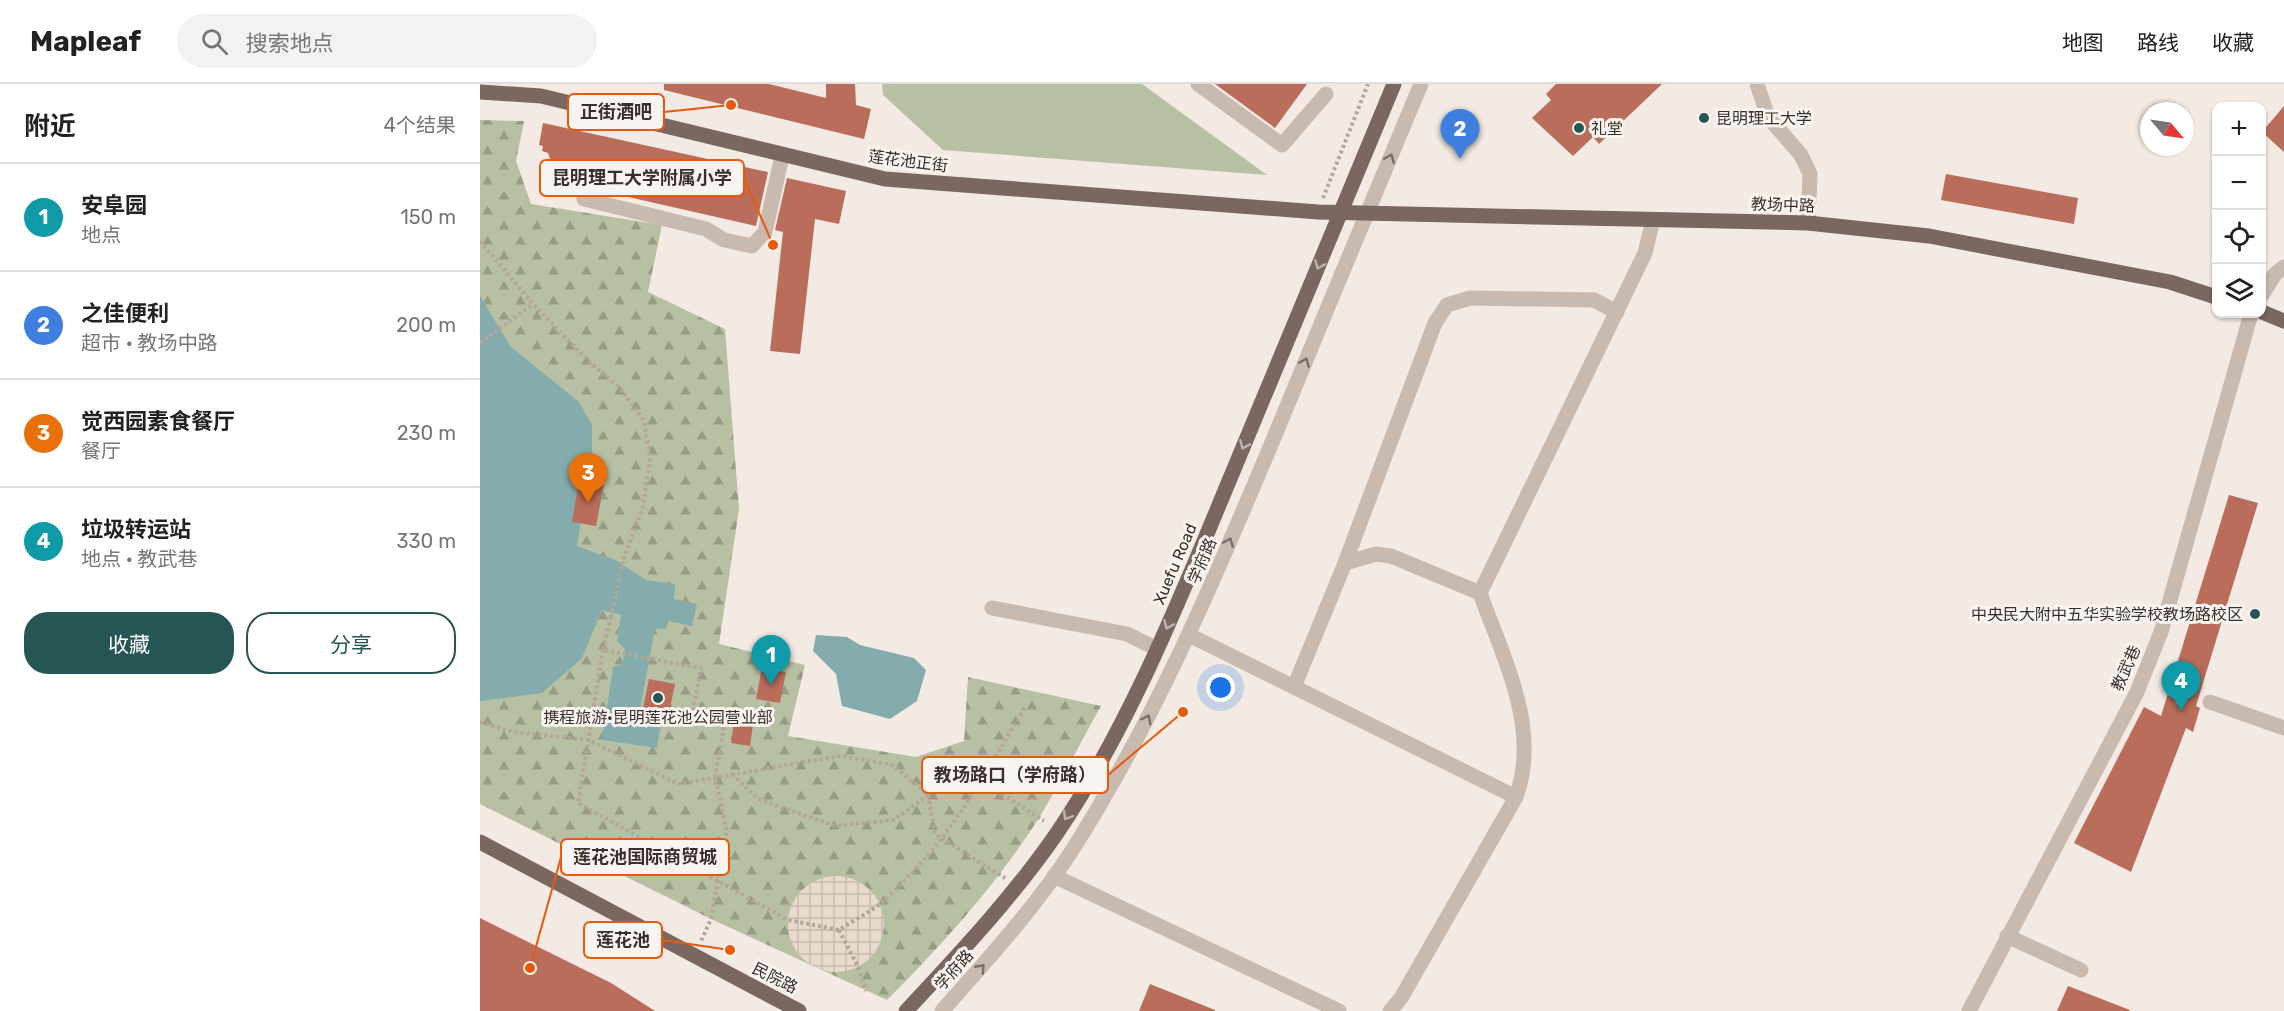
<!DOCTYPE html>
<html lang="zh">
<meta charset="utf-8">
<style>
body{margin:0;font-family:Rubik,"Noto Sans SC",sans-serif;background:#f2f2f2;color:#222}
.controls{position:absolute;right:18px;top:18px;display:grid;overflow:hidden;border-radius:12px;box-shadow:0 2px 4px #0004}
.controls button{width:54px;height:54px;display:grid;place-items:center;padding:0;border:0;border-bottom:2px solid #e0e0e0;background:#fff;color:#222;font:30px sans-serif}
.compass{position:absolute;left:1660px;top:18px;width:54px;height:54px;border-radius:50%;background:#fff;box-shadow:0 2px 4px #0004;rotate:119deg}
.you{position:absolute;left:741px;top:604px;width:21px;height:21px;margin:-15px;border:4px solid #fff;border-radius:50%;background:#1a73e8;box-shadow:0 0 0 9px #1a73e833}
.badge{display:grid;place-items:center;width:39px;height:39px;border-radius:50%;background:#265556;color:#fff;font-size:20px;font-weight:700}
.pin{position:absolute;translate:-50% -50px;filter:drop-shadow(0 2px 3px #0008)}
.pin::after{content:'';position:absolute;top:32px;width:21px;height:18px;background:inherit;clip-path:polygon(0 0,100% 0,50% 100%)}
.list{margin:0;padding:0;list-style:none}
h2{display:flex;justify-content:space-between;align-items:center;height:78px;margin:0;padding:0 24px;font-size:26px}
h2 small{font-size:20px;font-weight:400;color:#767676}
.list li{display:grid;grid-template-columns:39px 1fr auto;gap:18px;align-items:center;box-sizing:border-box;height:108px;padding:0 24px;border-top:2px solid #e0e0e0}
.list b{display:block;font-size:22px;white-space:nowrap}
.list p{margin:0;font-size:20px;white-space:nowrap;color:#767676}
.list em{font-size:20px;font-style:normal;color:#767676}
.actions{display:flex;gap:12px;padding:18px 24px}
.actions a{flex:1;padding:14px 0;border:2px solid #265556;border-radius:24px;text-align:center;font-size:21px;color:#265556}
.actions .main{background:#265556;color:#fff}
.icon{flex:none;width:33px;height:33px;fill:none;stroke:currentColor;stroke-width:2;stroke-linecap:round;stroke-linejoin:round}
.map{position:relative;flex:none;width:1804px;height:927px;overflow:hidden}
header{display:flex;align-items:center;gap:36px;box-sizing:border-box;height:84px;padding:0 30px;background:#fff;border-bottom:2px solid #e0e0e0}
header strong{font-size:28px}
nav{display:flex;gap:33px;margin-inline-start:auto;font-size:21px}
.search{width:420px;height:54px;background:#f2f2f2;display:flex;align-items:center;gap:15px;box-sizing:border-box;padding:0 21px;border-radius:33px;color:#767676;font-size:22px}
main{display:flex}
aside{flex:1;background:#fff}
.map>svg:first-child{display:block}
.green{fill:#b8c0a4}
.forest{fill:url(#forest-firs)}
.plaza{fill:url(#plaza-grid)}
.water{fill:#85acac}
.building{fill:#b96d5a}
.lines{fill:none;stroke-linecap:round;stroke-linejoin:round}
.path{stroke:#b5a59a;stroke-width:4;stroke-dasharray:3 3;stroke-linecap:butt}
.minor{stroke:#c9bab0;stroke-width:15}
.major{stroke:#796760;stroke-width:15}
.path-bridge{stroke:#b5a59a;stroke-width:4;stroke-dasharray:3 3;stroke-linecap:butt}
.oneway{stroke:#7a6e68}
.oneway2{stroke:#bfb5af}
.poi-dot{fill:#265556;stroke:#f9f4ef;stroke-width:2}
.labels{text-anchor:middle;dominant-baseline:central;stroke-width:6;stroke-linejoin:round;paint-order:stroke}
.poi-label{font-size:16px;fill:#39302d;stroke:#f9f4ef;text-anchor:start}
.street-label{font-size:16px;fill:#39302d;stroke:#f9f4ef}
.leader{fill:none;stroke:#e8590c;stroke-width:2}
.callout-dot{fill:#e8590c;stroke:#f9f4ef;stroke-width:2}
.callout{fill:#f9f4ef;stroke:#e8590c;stroke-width:2}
.callout-label{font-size:18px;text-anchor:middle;font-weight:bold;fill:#39302d}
</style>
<header>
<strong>Mapleaf</strong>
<div class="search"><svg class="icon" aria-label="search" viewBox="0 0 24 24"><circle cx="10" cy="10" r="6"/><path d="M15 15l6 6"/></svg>搜索地点</div>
<nav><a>地图</a><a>路线</a><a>收藏</a></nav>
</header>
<main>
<aside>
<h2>附近<small>4个结果</small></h2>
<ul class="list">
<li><span class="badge" style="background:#0f9aa8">1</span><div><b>安阜园</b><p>地点</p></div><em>150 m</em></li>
<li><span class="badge" style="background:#3f7fe0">2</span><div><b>之佳便利</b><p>超市 · 教场中路</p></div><em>200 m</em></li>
<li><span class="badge" style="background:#e8710a">3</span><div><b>觉西园素食餐厅</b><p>餐厅</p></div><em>230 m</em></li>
<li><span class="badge" style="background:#0f9aa8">4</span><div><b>垃圾转运站</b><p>地点 · 教武巷</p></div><em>330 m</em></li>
</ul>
<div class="actions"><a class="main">收藏</a><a>分享</a></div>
</aside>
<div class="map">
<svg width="1804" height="927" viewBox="0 0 1804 927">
<defs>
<pattern id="forest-firs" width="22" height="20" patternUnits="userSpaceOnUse" patternTransform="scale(1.5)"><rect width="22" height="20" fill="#b8c0a4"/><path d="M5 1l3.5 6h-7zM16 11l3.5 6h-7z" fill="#979c86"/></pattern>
<pattern id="plaza-grid" width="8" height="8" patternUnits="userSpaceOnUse" patternTransform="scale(1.5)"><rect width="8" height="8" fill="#e8dacc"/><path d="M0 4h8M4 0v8" fill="none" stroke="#c8bbb0"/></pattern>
</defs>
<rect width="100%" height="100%" fill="#f2eae3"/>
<polygon class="green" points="402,0 662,0 787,91 463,66 403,11"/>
<path class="forest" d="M0,36L44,37L36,77L51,120L182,141L168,208L245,245L259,425L239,560L325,581L308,652L436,673L484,657L488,593L621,622C600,659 581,698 559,734C516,801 463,860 407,916L231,835L0,720Z"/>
<circle class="plaza" cx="356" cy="840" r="48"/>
<g class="water">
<polygon points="0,212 31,263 99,318 112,342 112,368 97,462 135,476 166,496 195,500 194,515 217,520 212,542 189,537 186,545 175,545 158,636 181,640 177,664 122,656 133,583 142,581 145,565 137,557 141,531 122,526 102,574 62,609 0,617"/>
<polygon points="336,551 367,553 380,561 434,574 446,586 437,617 410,635 362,622 356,590 333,567"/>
</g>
<g class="building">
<polygon points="184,0 289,0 346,14 346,0 375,0 376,21 391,25 384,55 184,6"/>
<polygon points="735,0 827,0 795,44"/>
<polygon points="1076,0 1182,0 1119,60 1113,53 1093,72 1052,34 1071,16 1066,10"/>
<polygon points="1804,22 1804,68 1782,48"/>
<polygon points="63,39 288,88 276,142 78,97 68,69 62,67 63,62 59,61"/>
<polygon points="1466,90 1598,114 1594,140 1461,116"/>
<polygon points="307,94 366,107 359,140 335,135 320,270 290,267 303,148 295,146"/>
<polygon points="99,396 124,400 116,442 92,438"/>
<polygon points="1749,411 1778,419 1716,622 1720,624 1713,648 1706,644 1651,788 1594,759 1664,623 1681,632"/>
<polygon points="282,583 306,588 300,619 276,615"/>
<polygon points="169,595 195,600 188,634 162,629"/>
<polygon points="254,637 273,640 270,662 251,659"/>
<polygon points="0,834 131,899 175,927 0,927"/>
<polygon points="670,900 735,926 735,927 659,927"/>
<polygon points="1588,902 1650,926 1649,927 1577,927"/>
</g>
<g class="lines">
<g class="path">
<polyline points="843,114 888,0"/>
<polyline points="0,157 53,220 107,276 141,305 164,337 170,373 163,423 143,476"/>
<polyline points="0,259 53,220"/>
<polyline points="131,533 123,566 221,584 212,632 245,637 235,693 247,747 231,835 221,857"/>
<path d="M123,566L98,719L308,836L359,846C372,837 389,829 401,819C466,762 504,694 546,621"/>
<polyline points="0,638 33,648 108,656 198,700 360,672 413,681 448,711 414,736 355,742 278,715 252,690"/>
<polyline points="502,697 564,737"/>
<polyline points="448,711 455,750 525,794"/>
<polyline points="359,846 378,883 386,907"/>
</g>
<g class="minor">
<polyline points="718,0 802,61 846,10"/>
<polyline points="1277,0 1288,33 1321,71 1330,90 1328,139"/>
<polyline points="104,115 226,145 244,156 272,162 285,148 302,72"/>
<polyline points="1782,211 1795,190 1804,183"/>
<polyline points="865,479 896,470 911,472 1000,509"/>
<polyline points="512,524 647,550 677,565"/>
<polyline points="709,551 1036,713"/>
<polyline points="814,603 865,479 955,239 967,221 990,214 1114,216 1137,228"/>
<polyline points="1730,618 1804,644"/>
<polyline points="574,792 859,927"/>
<polyline points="1527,852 1601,886"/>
<path d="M462,927C507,876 554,825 591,768C674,638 734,497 793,356C842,237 891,119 941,0"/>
<path d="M910,927L921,914L1036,713C1061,644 1023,574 1000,509L1165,169L1173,136"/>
<polyline points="1489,927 1657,608 1681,548 1771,230"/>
</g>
<g class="major">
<polyline points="0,8 61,12 405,95 838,128 1328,139 1449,152 1690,198 1736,213"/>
<polyline points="1782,228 1804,237"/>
<polyline points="0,758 319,927"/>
<path d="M426,927C479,870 533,813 577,749C650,641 699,517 749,397C804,265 859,132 914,0"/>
</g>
<polyline class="path-bridge" points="131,533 143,476"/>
</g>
<defs><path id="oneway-chevron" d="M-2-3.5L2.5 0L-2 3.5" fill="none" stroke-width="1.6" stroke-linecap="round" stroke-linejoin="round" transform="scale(1.5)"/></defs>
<g class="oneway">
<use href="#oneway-chevron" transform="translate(910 74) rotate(-67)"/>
<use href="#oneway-chevron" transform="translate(825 278) rotate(-67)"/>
<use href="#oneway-chevron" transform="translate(749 458) rotate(-67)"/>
<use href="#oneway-chevron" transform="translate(667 635) rotate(-63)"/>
<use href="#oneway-chevron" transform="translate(501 884) rotate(-48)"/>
</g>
<g class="oneway2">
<use href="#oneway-chevron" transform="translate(839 181) rotate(113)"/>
<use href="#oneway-chevron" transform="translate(764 361) rotate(113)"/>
<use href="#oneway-chevron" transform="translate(688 541) rotate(114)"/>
<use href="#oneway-chevron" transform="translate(587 732) rotate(121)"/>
</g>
<g class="poi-dot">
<circle cx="1224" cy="34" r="6"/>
<circle cx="1099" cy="44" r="6"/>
<circle cx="1775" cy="530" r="6"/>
<circle cx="178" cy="614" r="6"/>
</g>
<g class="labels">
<g class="poi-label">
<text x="1236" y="34">昆明理工大学</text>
<text x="1111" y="44">礼堂</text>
<text x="1763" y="530" text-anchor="end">中央民大附中五华实验学校教场路校区</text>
<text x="178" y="633" text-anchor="middle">携程旅游·昆明莲花池公园营业部</text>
</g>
<g class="street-label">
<text transform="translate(428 77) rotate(7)">莲花池正街</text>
<text transform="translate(1303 121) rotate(2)">教场中路</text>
<text transform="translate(722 477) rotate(-67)">学府路</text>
<text transform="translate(695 480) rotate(-67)">Xuefu Road</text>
<text transform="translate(1646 584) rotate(-66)">教武巷</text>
<text transform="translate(474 886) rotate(-48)">学府路</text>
<text transform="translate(295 894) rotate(27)">民院路</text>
</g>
</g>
<path class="leader" d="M251 21L184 28M293 161L264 94M703 628L628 691M50 884L81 773M250 866L182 856"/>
<g class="callout-dot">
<circle cx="251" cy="21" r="6"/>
<circle cx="293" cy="161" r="6"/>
<circle cx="703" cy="628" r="6"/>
<circle cx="50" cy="884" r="6"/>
<circle cx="250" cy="866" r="6"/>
</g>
<g class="callout">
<rect x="88" y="10" width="96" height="36" rx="6"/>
<rect x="60" y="76" width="204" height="36" rx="6"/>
<rect x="442" y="673" width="186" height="36" rx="6"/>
<rect x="81" y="755" width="168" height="36" rx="6"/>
<rect x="104" y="838" width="78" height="36" rx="6"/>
</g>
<g class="callout-label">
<text x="136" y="34">正街酒吧</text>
<text x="162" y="100">昆明理工大学附属小学</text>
<text x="535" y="697">教场路口（学府路）</text>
<text x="165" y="779">莲花池国际商贸城</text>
<text x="143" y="862">莲花池</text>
</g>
</svg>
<div class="controls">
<button>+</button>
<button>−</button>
<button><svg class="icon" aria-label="locate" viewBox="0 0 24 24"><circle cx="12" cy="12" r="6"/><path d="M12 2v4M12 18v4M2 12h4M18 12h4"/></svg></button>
<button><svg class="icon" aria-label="layers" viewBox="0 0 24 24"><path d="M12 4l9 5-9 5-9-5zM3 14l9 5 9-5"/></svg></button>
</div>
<svg class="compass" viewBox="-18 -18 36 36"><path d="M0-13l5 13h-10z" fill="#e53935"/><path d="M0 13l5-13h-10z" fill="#767676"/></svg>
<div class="you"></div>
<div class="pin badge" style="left:291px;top:601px;background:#0f9aa8">1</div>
<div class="pin badge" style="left:980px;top:75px;background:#3f7fe0">2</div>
<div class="pin badge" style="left:108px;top:419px;background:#e8710a">3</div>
<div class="pin badge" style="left:1701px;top:627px;background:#0f9aa8">4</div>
</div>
</main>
